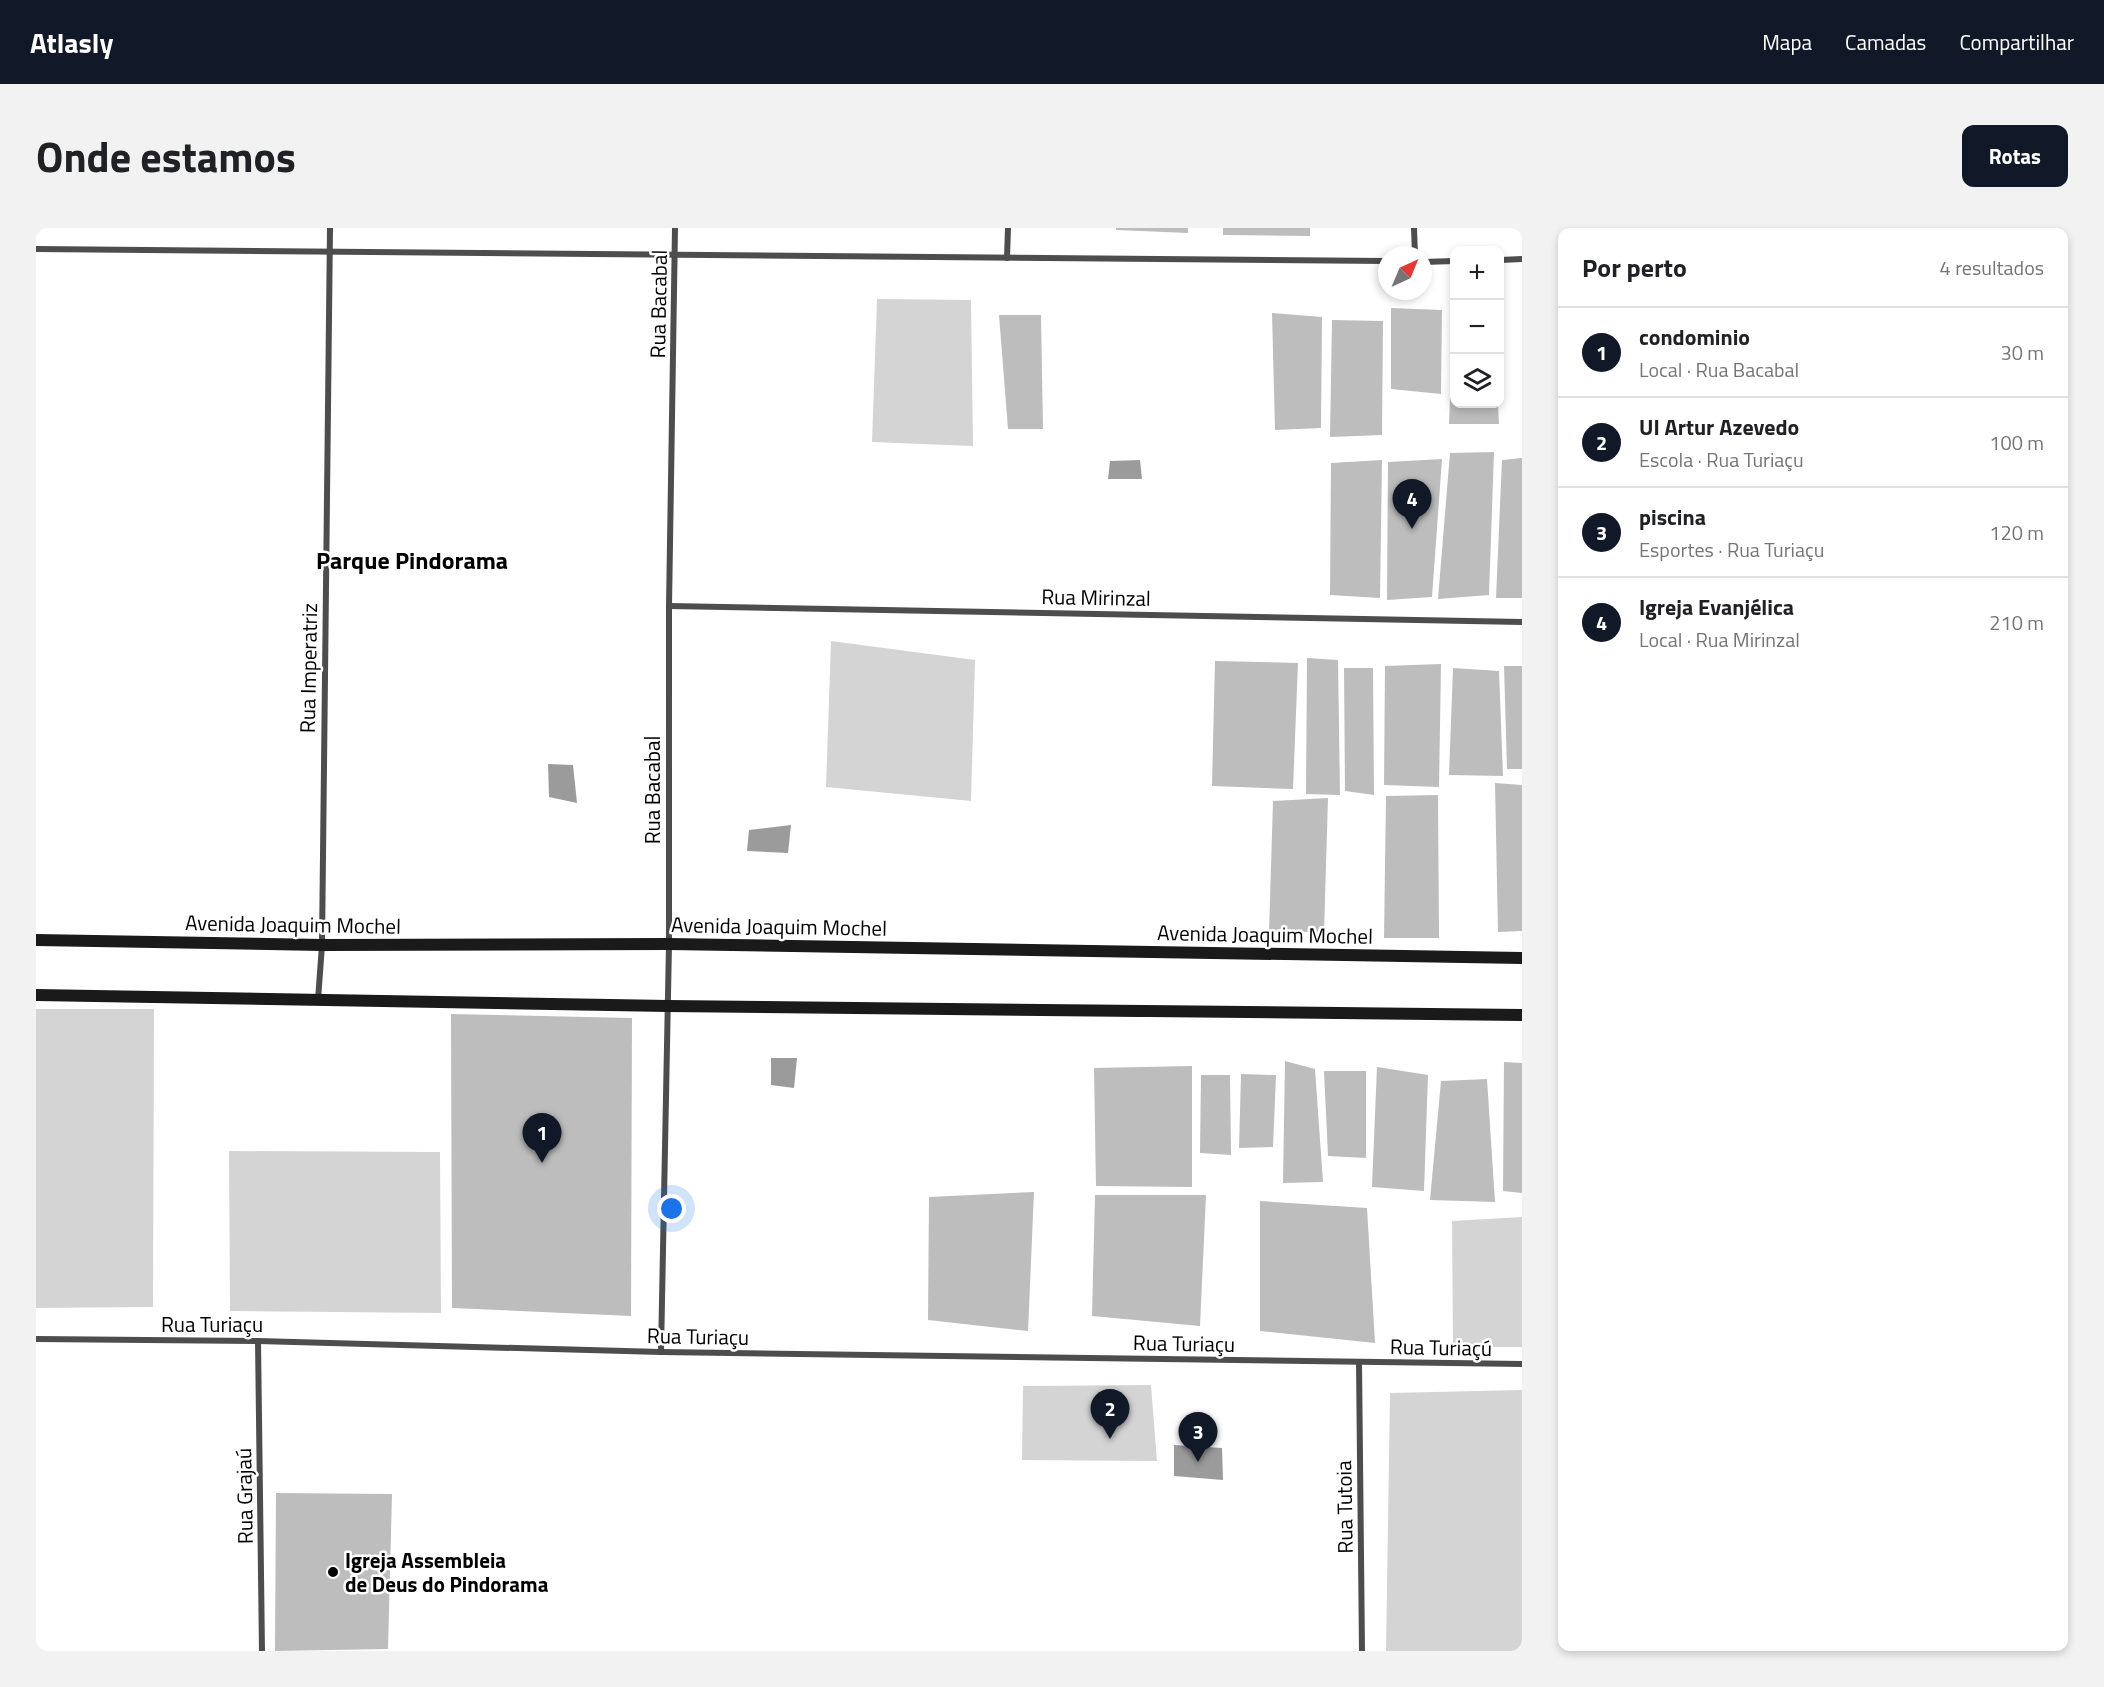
<!DOCTYPE html>
<html lang="pt">
<meta charset="utf-8">
<style>
body{margin:0;font-family:"Titillium Web",sans-serif;background:#f2f2f2;color:#202124}
.controls{position:absolute;right:18px;top:18px;display:grid;overflow:hidden;border-radius:12px;box-shadow:0 3px 9px #0003}
.controls button{width:54px;height:54px;display:grid;place-items:center;padding:0;border:0;border-bottom:2px solid #e0e0e0;background:#fff;color:#202124;font:30px sans-serif}
.compass{position:absolute;left:1342px;top:18px;width:54px;height:54px;border-radius:50%;background:#fff;box-shadow:0 3px 9px #0003;rotate:44deg}
.you{position:absolute;left:636px;top:981px;width:21px;height:21px;margin:-15px;border:4px solid #fff;border-radius:50%;background:#1a73e8;box-shadow:0 0 0 9px #1a73e833}
.badge{display:grid;place-items:center;width:39px;height:39px;border-radius:50%;background:#111827;color:#fff;font-size:20px;font-weight:700}
.pin{position:absolute;translate:-50% -50px;filter:drop-shadow(0 2px 3px #0008)}
.pin::after{content:'';position:absolute;top:32px;width:21px;height:18px;background:inherit;clip-path:polygon(0 0,100% 0,50% 100%)}
.list{margin:0;padding:0;list-style:none}
h2{display:flex;justify-content:space-between;align-items:center;height:78px;margin:0;padding:0 24px;font-size:26px}
h2 small{font-size:20px;font-weight:400;color:#757577}
.list li{display:grid;grid-template-columns:39px 1fr auto;gap:18px;align-items:center;box-sizing:border-box;height:90px;padding:0 24px;border-top:2px solid #e0e0e0}
.list b{display:block;font-size:22px;white-space:nowrap}
.list p{margin:0;font-size:20px;white-space:nowrap;color:#757577}
.list em{font-size:20px;font-style:normal;color:#757577}
.icon{flex:none;width:33px;height:33px;fill:none;stroke:currentColor;stroke-width:2;stroke-linecap:round;stroke-linejoin:round}
.map{position:relative;flex:none;width:1486px;height:1423px;overflow:hidden;border-radius:12px}
header{display:flex;align-items:center;gap:36px;box-sizing:border-box;height:84px;padding:0 30px;background:#111827;color:#fff}
header strong{font-size:28px}
nav{display:flex;gap:33px;margin-inline-start:auto;font-size:21px}
.intro{display:flex;align-items:center;justify-content:space-between;box-sizing:border-box;height:144px;padding:0 36px}
h1{margin:0;font-size:42px}
.button{padding:15px 27px;border-radius:12px;background:#111827;color:#fff;font-size:21px;font-weight:700}
main{display:flex;gap:36px;padding:0 36px}
aside{flex:1;background:#fff;border-radius:12px;box-shadow:0 3px 9px #0003}
.map>svg:first-child{display:block}
.green{fill:#d4d4d4}
.water{fill:#9b9b9b}
.building{fill:#bdbdbd}
.lines{fill:none;stroke-linecap:round;stroke-linejoin:round}
.street{stroke:#4d4d4d;stroke-width:6}
.secondary{stroke:#1a1a1a;stroke-width:12}
.poi-dot{fill:#000;stroke:#fff;stroke-width:2}
.labels{text-anchor:middle;dominant-baseline:central;stroke-width:5;stroke-linejoin:round;paint-order:stroke}
.street-label{font-size:21px;fill:#000;stroke:#fff}
.poi-label{font-size:21px;font-weight:bold;fill:#000;stroke:#fff;text-anchor:start}
.quarter-label{font-size:24px;font-weight:bold;fill:#000;stroke:#fff}
</style>
<header>
<strong>Atlasly</strong>
<nav><a>Mapa</a><a>Camadas</a><a>Compartilhar</a></nav>
</header>
<div class="intro"><h1>Onde estamos</h1><a class="button">Rotas</a></div>
<main>
<div class="map">
<svg width="1486" height="1423" viewBox="0 0 1486 1423">
<rect width="100%" height="100%" fill="#fff"/>
<g class="green">
<polygon points="841,71 935,72 937,218 836,214"/>
<polygon points="795,413 939,432 935,573 790,559"/>
<polygon points="0,781 118,781 117,1079 0,1080"/>
<polygon points="193,923 404,924 405,1085 194,1083"/>
<polygon points="1486,989 1486,1119 1417,1119 1416,993"/>
<polygon points="1115,1157 1121,1233 986,1232 987,1158"/>
<polygon points="1486,1162 1486,1423 1350,1423 1354,1165"/>
</g>
<g class="water">
<polygon points="1104,232 1106,251 1072,251 1074,233"/>
<polygon points="512,536 537,537 541,575 513,569"/>
<polygon points="755,597 752,625 711,623 713,602"/>
<polygon points="735,830 761,830 758,860 735,857"/>
<polygon points="1138,1217 1186,1220 1187,1252 1138,1248"/>
</g>
<g class="building">
<polygon points="1080,0 1152,0 1152,5 1080,2"/>
<polygon points="1187,0 1274,0 1274,8 1187,7"/>
<polygon points="1355,80 1406,82 1405,166 1355,161"/>
<polygon points="1236,85 1286,89 1285,200 1239,202"/>
<polygon points="963,87 1005,87 1007,201 972,201"/>
<polygon points="1417,90 1418,90 1418,176 1462,176 1463,196 1413,196"/>
<polygon points="1296,92 1347,93 1346,207 1294,209"/>
<polygon points="1458,224 1453,367 1402,371 1414,225"/>
<polygon points="1486,230 1486,370 1460,370 1466,232"/>
<polygon points="1406,231 1396,369 1351,372 1352,234"/>
<polygon points="1346,232 1344,370 1294,367 1295,235"/>
<polygon points="1271,430 1302,432 1304,567 1270,566"/>
<polygon points="1179,433 1262,435 1257,561 1176,558"/>
<polygon points="1405,436 1403,559 1348,557 1349,438"/>
<polygon points="1468,438 1486,438 1486,541 1471,541"/>
<polygon points="1308,440 1337,440 1338,567 1309,563"/>
<polygon points="1417,440 1463,443 1467,548 1413,547"/>
<polygon points="1459,555 1486,557 1486,703 1462,704"/>
<polygon points="1402,567 1403,710 1348,710 1350,568"/>
<polygon points="1292,570 1288,704 1233,704 1237,573"/>
<polygon points="415,786 596,790 595,1088 416,1080"/>
<polygon points="1249,833 1279,841 1287,954 1247,955"/>
<polygon points="1468,834 1486,835 1486,965 1467,963"/>
<polygon points="1156,838 1156,959 1060,958 1058,840"/>
<polygon points="1341,839 1392,847 1388,963 1336,959"/>
<polygon points="1288,843 1330,843 1330,930 1292,928"/>
<polygon points="1205,846 1240,847 1237,919 1203,920"/>
<polygon points="1165,847 1194,847 1195,927 1164,925"/>
<polygon points="1451,851 1459,974 1394,972 1405,853"/>
<polygon points="998,964 992,1103 892,1092 893,969"/>
<polygon points="1059,967 1170,967 1164,1098 1056,1088"/>
<polygon points="1224,973 1331,980 1339,1115 1224,1103"/>
<polygon points="240,1265 356,1266 352,1421 239,1423"/>
</g>
<g class="lines">
<g class="street">
<polyline points="1378,0 1379,27"/>
<polyline points="0,21 1351,33"/>
<polyline points="971,30 972,0"/>
<polyline points="1464,32 1486,31"/>
<polyline points="1387,34 1418,33"/>
<polyline points="633,378 1486,394"/>
<polyline points="282,772 286,717 294,0"/>
<polyline points="0,1111 222,1113 625,1124 1486,1136"/>
<polyline points="222,1113 226,1423"/>
<polyline points="625,1124 633,716 633,378 639,0"/>
<polyline points="1323,1134 1326,1423"/>
</g>
<g class="secondary">
<polyline points="0,712 286,717 633,716 1486,730"/>
<polyline points="0,767 632,778 1486,787"/>
</g>
</g>
<circle class="poi-dot" cx="297" cy="1344" r="6"/>
<g class="labels">
<g class="street-label">
<text transform="translate(622 76) rotate(-89)">Rua Bacabal</text>
<text transform="translate(1060 369) rotate(1)">Rua Mirinzal</text>
<text transform="translate(272 440) rotate(-89)">Rua Imperatriz</text>
<text transform="translate(616 562) rotate(-90)">Rua Bacabal</text>
<text transform="translate(257 696) rotate(1)">Avenida Joaquim Mochel</text>
<text transform="translate(743 698) rotate(1)">Avenida Joaquim Mochel</text>
<text transform="translate(1229 706) rotate(1)">Avenida Joaquim Mochel</text>
<text x="176" y="1096">Rua Turiaçu</text>
<text transform="translate(662 1108) rotate(1)">Rua Turiaçu</text>
<text transform="translate(1148 1115) rotate(1)">Rua Turiaçu</text>
<text transform="translate(1405 1119) rotate(1)">Rua Turiaçú</text>
<text transform="translate(208 1268) rotate(-91)">Rua Grajaú</text>
<text transform="translate(1308 1279) rotate(-91)">Rua Tutoia</text>
</g>
<g class="poi-label">
<text x="309" y="1332">Igreja Assembleia<tspan x="309" dy="24">de Deus do Pindorama</tspan></text>
</g>
<g class="quarter-label">
<text x="376" y="332">Parque Pindorama</text>
</g>
</g>
</svg>
<div class="controls">
<button>+</button>
<button>−</button>
<button><svg class="icon" aria-label="layers" viewBox="0 0 24 24"><path d="M12 4l9 5-9 5-9-5zM3 14l9 5 9-5"/></svg></button>
</div>
<svg class="compass" viewBox="-18 -18 36 36"><path d="M0-13l5 13h-10z" fill="#e53935"/><path d="M0 13l5-13h-10z" fill="#757577"/></svg>
<div class="you"></div>
<div class="pin badge" style="left:506px;top:935px">1</div>
<div class="pin badge" style="left:1074px;top:1211px">2</div>
<div class="pin badge" style="left:1162px;top:1234px">3</div>
<div class="pin badge" style="left:1376px;top:301px">4</div>
</div>
<aside>
<h2>Por perto<small>4 resultados</small></h2>
<ul class="list">
<li><span class="badge">1</span><div><b>condominio</b><p>Local · Rua Bacabal</p></div><em>30 m</em></li>
<li><span class="badge">2</span><div><b>UI Artur Azevedo</b><p>Escola · Rua Turiaçu</p></div><em>100 m</em></li>
<li><span class="badge">3</span><div><b>piscina</b><p>Esportes · Rua Turiaçu</p></div><em>120 m</em></li>
<li><span class="badge">4</span><div><b>Igreja Evanjélica</b><p>Local · Rua Mirinzal</p></div><em>210 m</em></li>
</ul>
</aside>
</main>
